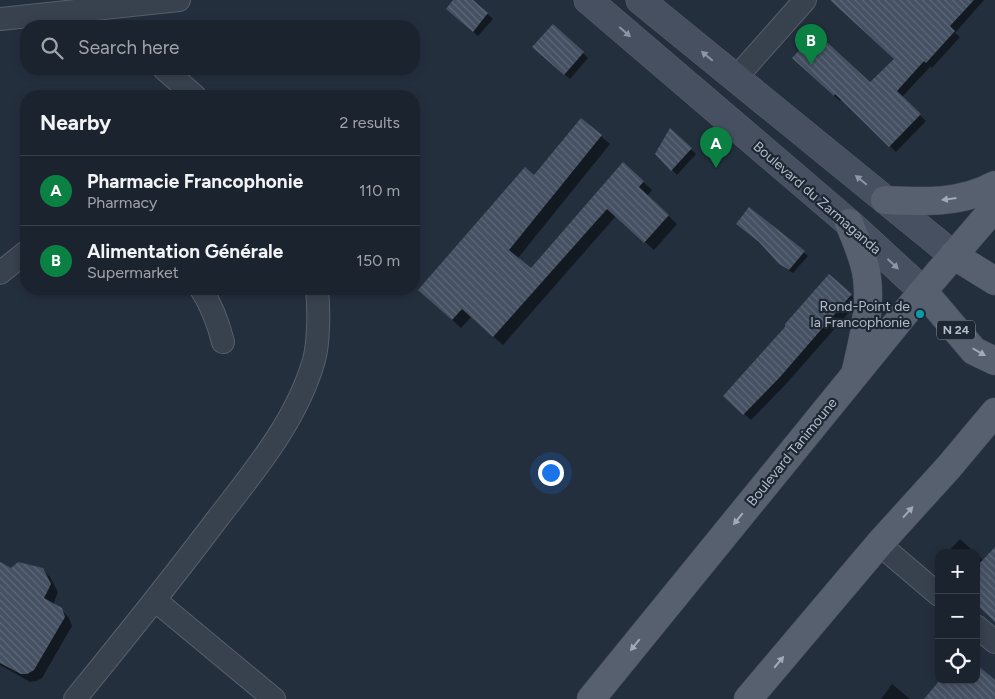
<!DOCTYPE html>
<meta charset="utf-8">
<style>
body{margin:0;font-family:Figtree,sans-serif;background:#242b36;color:#f1f3f6}
.controls{position:absolute;right:15px;bottom:15px;display:grid;overflow:hidden;border-radius:10px;box-shadow:0 2px 8px #0003}
.controls button{width:45px;height:45px;display:grid;place-items:center;padding:0;border:0;border-bottom:1px solid #39404a;background:#1b232e;color:#f1f3f6;font:25px sans-serif}
.you{position:absolute;left:550px;top:472px;width:18px;height:18px;margin:-12px;border:4px solid #fff;border-radius:50%;background:#1a73e8;box-shadow:0 0 0 8px #1a73e833}
.badge{display:grid;place-items:center;width:32px;height:32px;border-radius:50%;background:#0b8043;color:#fff;font-size:16px;font-weight:700}
.pin{position:absolute;translate:-50% -41px;filter:drop-shadow(0 1px 2px #0008)}
.pin::after{content:'';position:absolute;top:26px;width:18px;height:15px;background:inherit;clip-path:polygon(0 0,100% 0,50% 100%)}
.list{margin:0;padding:0;list-style:none}
h2{display:flex;justify-content:space-between;align-items:center;height:65px;margin:0;padding:0 20px;font-size:21px}
h2 small{font-size:16px;font-weight:400;color:#a0a4aa}
.list li{display:grid;grid-template-columns:32px 1fr auto;gap:15px;align-items:center;box-sizing:border-box;height:70px;padding:0 20px;border-top:1px solid #39404a}
.list b{display:block;font-size:19px;white-space:nowrap}
.list p{margin:0;font-size:16px;white-space:nowrap;color:#a0a4aa}
.list em{font-size:16px;font-style:normal;color:#a0a4aa}
.icon{flex:none;width:28px;height:28px;fill:none;stroke:currentColor;stroke-width:2;stroke-linecap:round;stroke-linejoin:round}
.map{position:relative;flex:none;width:995px;height:699px;overflow:hidden}
.search{position:absolute;background:#1b232e;box-shadow:0 2px 8px #0003;left:20px;top:20px;width:400px;height:55px;display:flex;align-items:center;gap:12px;box-sizing:border-box;padding:0 18px;border-radius:20px;color:#a0a4aa;font-size:19px}
.panel{position:absolute;background:#1b232e;box-shadow:0 2px 8px #0003;left:20px;top:90px;width:400px;height:205px;border-radius:20px}
.map>svg:first-child{display:block}
.shadow{fill:#0007}
.building{fill:url(#building-back-hatch)}
.lines{fill:none;stroke-linecap:round;stroke-linejoin:round}
.minor-casing{stroke:#565f6c;stroke-width:24}
.secondary-casing{stroke:#565f6c;stroke-width:29}
.primary-casing{stroke:#414a57;stroke-width:29}
.minor{stroke:#38414e;stroke-width:22}
.secondary{stroke:#465061;stroke-width:28}
.primary{stroke:#56606e;stroke-width:28}
.oneway{fill:#8e96a5}
.oneway2{fill:#a1aab7}
.culture-dot{fill:#0f9aa8;stroke:#1d2633;stroke-width:2}
.labels{text-anchor:middle;dominant-baseline:central;stroke-width:4.5;stroke-linejoin:round;paint-order:stroke}
.shield{fill:#1d2633;stroke:#878f9c;stroke-width:1}
.shield-label{font-size:12px;font-weight:bold;fill:#b4bcc9}
.street-label{font-size:14px;fill:#b4bcc9;stroke:#1d2633}
.poi-label{font-size:14px;fill:#b4bcc9;stroke:#1d2633;text-anchor:end}
</style>
<div class="map">
<svg width="995" height="699" viewBox="0 0 995 699">
<defs>
<pattern id="building-back-hatch" width="6" height="6" patternUnits="userSpaceOnUse" patternTransform="scale(1.25)"><rect width="6" height="6" fill="#455162"/><path d="M-1 5l2 2M0 0l6 6M5-1l2 2" fill="none" stroke="#5d6877"/></pattern>
</defs>
<rect width="100%" height="100%" fill="#242f3e"/>
<g class="shadow">
<polygon points="455,0 471,0 493,19 478,36 453,14"/>
<polygon points="838,0 984,0 955,33 960,37 932,68 931,66 902,97 926,121 896,152 842,99 840,101 800,64 870,84 895,59"/>
<polygon points="539,52 583,53 588,58 570,79"/>
<polygon points="581,120 610,144 518,258 531,270 623,164 652,190 647,196 677,224 654,250 616,216 503,345 471,317 461,328 420,290 535,177"/>
<polygon points="670,130 696,154 677,175 657,154"/>
<polygon points="749,209 808,256 793,273 785,268 763,245"/>
<polygon points="829,276 858,302 787,383 751,420 731,402 786,327"/>
<polygon points="960,539 975,553 947,553"/>
<polygon points="995,549 995,621 976,604 976,554 984,561"/>
<polygon points="939,561 939,569 935,565"/>
<polygon points="0,563 11,570 42,569 50,577 58,592 53,605 61,609 69,618 72,626 42,678 36,681 30,682 0,665"/>
<polygon points="892,684 910,699 881,699"/>
</g>
<g class="building">
<polygon points="453,0 473,0 488,13 473,32 446,9"/>
<polygon points="830,0 974,0 950,26 955,31 926,63 924,61 897,91 921,114 889,147 835,94 834,96 792,58 816,32 870,82 894,59"/>
<polygon points="553,24 584,52 564,75 532,47"/>
<polygon points="581,118 602,135 509,250 531,268 623,162 644,181 639,187 669,215 644,243 607,209 493,337 462,309 452,320 418,290 525,167 534,175"/>
<polygon points="670,128 692,148 671,171 655,154"/>
<polygon points="749,207 805,251 789,270 779,264 759,242 736,224"/>
<polygon points="829,274 852,294 780,377 743,415 723,396 785,327 785,324"/>
<polygon points="995,547 995,622 976,604 976,567"/>
<polygon points="0,562 11,568 18,562 43,568 51,584 44,598 62,608 65,617 34,670 27,674 21,674 0,663"/>
<polygon points="976,664 995,680 995,699 924,699 940,680 976,680"/>
</g>
<g class="lines">
<defs>
<g id="minor">
<polyline points="0,19 179,0"/>
<polyline points="164,69 195,96"/>
<polyline points="735,79 805,0"/>
<polyline points="0,273 26,252"/>
<path d="M201,289C212,306 218,322 223,342"/>
<polyline points="879,544 939,595"/>
<polyline points="156,601 274,699"/>
<polyline points="976,626 995,642"/>
<path d="M75,699C124,639 172,579 218,518C255,470 297,420 314,360C319,342 319,308 317,289"/>
</g>
<g id="secondary">
<polyline points="588,0 849,223 923,291"/>
<polyline points="640,0 953,255"/>
</g>
<g id="primary">
<path d="M885,200C922,202 961,204 995,185"/>
<path d="M849,223C856,241 865,259 867,278C871,309 863,340 856,370"/>
<polyline points="953,255 995,281"/>
<polyline points="923,291 974,351 995,361"/>
<polyline points="591,699 923,291 995,207"/>
<polyline points="748,699 879,544 948,468 995,412"/>
</g>
</defs>
<use href="#minor" class="minor-casing"/>
<use href="#secondary" class="secondary-casing"/>
<use href="#primary" class="primary-casing"/>
<use href="#minor" class="minor"/>
<use href="#secondary" class="secondary"/>
<use href="#primary" class="primary"/>
</g>
<defs><path id="oneway-solid" d="M-6-.8H1V-3.2L6.5 0L1 3.2V.8H-6Z" transform="scale(1.25)"/></defs>
<g class="oneway">
<use href="#oneway-solid" transform="translate(625 32) rotate(41)"/>
<use href="#oneway-solid" transform="translate(707 56) rotate(-140)"/>
<use href="#oneway-solid" transform="translate(861 180) rotate(-141)"/>
<use href="#oneway-solid" transform="translate(893 264) rotate(43)"/>
</g>
<g class="oneway2">
<use href="#oneway-solid" transform="translate(949 199) rotate(173)"/>
<use href="#oneway-solid" transform="translate(979 352) rotate(30)"/>
<use href="#oneway-solid" transform="translate(908 512) rotate(-48)"/>
<use href="#oneway-solid" transform="translate(738 519) rotate(129)"/>
<use href="#oneway-solid" transform="translate(635 645) rotate(129)"/>
<use href="#oneway-solid" transform="translate(779 662) rotate(-50)"/>
</g>
<circle class="culture-dot" cx="920" cy="314" r="5"/>
<g class="labels">
<rect class="shield" x="937" y="320.5" width="38" height="19" rx="4"/>
<g class="shield-label">
<text x="956" y="330">N 24</text>
</g>
<g class="street-label">
<text transform="translate(817 198) rotate(41)">Boulevard du Zarmaganda</text>
<text transform="translate(792 452) rotate(-51)">Boulevard Tanimoune</text>
</g>
<g class="poi-label">
<text x="910" y="306">Rond-Point de<tspan x="910" dy="16">la Francophonie</tspan></text>
</g>
</g>
</svg>
<div class="controls">
<button>+</button>
<button>−</button>
<button><svg class="icon" aria-label="locate" viewBox="0 0 24 24"><circle cx="12" cy="12" r="6"/><path d="M12 2v4M12 18v4M2 12h4M18 12h4"/></svg></button>
</div>
<div class="you"></div>
<div class="pin badge" style="left:716px;top:168px">A</div>
<div class="pin badge" style="left:811px;top:65px">B</div>
<div class="search"><svg class="icon" aria-label="search" viewBox="0 0 24 24"><circle cx="10" cy="10" r="6"/><path d="M15 15l6 6"/></svg>Search here</div>
<section class="panel">
<h2>Nearby<small>2 results</small></h2>
<ul class="list">
<li><span class="badge">A</span><div><b>Pharmacie Francophonie</b><p>Pharmacy</p></div><em>110 m</em></li>
<li><span class="badge">B</span><div><b>Alimentation Générale</b><p>Supermarket</p></div><em>150 m</em></li>
</ul>
</section>
</div>
